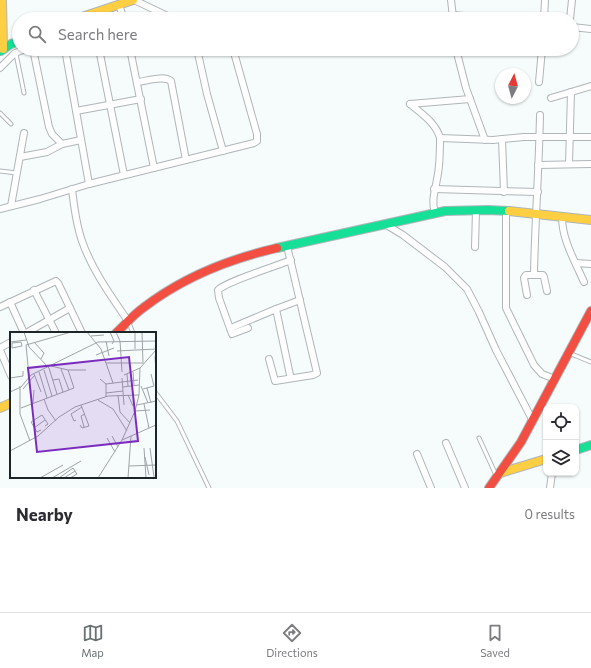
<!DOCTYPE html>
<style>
body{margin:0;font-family:Commissioner,sans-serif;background:#f7f7f7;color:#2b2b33}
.controls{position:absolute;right:12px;bottom:12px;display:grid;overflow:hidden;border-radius:8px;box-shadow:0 1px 3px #0004}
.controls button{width:36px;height:36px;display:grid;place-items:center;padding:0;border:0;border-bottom:1px solid #e1e1e2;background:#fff;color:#2b2b33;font:20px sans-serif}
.compass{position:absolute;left:495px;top:68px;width:36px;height:36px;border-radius:50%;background:#fff;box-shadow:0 1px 3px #0004;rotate:6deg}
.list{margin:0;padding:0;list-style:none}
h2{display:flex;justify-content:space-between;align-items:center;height:52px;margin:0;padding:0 16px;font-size:17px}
h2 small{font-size:13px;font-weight:400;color:#7c7c81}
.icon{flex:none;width:22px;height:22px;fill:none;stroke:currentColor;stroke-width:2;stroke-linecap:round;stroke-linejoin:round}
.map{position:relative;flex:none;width:591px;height:488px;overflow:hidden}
.search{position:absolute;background:#fff;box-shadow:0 1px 3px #0004;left:12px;right:12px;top:12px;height:44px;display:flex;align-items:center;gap:10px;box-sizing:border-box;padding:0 14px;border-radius:22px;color:#7c7c81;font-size:15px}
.sheet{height:124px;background:#fff}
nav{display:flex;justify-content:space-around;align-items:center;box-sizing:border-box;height:56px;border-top:1px solid #e1e1e2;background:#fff;font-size:11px;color:#7c7c81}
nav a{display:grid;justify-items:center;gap:2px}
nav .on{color:#687072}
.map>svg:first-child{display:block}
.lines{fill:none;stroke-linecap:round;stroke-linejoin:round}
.lane-casing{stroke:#b0b6b8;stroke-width:5}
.street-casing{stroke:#b0b6b8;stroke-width:8}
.fast-casing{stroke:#b0b6b8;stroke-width:10}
.slow-casing{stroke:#b0b6b8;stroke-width:10}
.jam-casing{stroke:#b0b6b8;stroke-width:10}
.lane{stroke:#fefeff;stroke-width:3}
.street{stroke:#fefeff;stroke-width:6}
.fast{stroke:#16e098;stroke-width:8}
.slow{stroke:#ffcf43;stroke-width:8}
.jam{stroke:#f24e42;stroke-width:8}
.inset-road{fill:none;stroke:#9fa5a7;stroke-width:1}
.view{fill:#7b2cbf;fill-opacity:0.15;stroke:#7b2cbf;stroke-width:2}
.inset-edge{fill:none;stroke:#1c2527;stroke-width:2}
</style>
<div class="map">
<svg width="591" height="488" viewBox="0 0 591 488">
<rect width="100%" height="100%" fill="#f6fbfc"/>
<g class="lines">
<defs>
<g id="lane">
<polyline points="16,54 24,93"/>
<polyline points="0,113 11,124"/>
<polyline points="0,171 17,173"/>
<polyline points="129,323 133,333"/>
<polyline points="569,353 591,362"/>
<polyline points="155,392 177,421 209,488"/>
<polyline points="479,438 496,475"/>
</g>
<g id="street">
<polyline points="134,0 174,19"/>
<polyline points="451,0 453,17"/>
<polyline points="119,5 124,19"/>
<polyline points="453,15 496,19"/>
<polyline points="93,19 94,19"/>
<polyline points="544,19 545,0"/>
<polyline points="570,19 572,0"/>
<polyline points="572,27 591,29"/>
<polyline points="33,49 49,127 52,134 62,144"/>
<polyline points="65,49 89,184"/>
<polyline points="99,49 124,175"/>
<polyline points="130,49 154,168"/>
<polyline points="197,49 207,94 223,151"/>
<polyline points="456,49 466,88 485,140"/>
<polyline points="0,68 15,53 26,49"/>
<path d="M138,82C147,81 163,75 171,81L186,160"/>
<polyline points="539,82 542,49"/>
<polyline points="551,98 591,86"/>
<path d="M410,104C422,114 436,123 440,138C440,151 440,166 437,179C435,192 431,200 435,213"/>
<polyline points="410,104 470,99"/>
<polyline points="76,111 141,99"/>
<polyline points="440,138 493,140 524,137 591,137"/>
<polyline points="502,139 504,192"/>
<polyline points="20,157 47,152 62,144 81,140"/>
<polyline points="569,164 571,92"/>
<polyline points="538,165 591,164"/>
<path d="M72,189C74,207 76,224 82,241C92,270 111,296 128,321"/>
<polyline points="434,189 538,192"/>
<polyline points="11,206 24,133"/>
<polyline points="0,209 40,199 89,184 254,143 257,141 257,134 233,49"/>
<polyline points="506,211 506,308 534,365 542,374 555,379"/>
<path d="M562,217C562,240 575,261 584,282"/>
<polyline points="385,224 403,235 445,267 467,289 479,312 496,350 533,421"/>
<polyline points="475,247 476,210"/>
<polyline points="576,263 591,264"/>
<path d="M534,274C535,221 539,168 540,115"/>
<polyline points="34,290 56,333"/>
<polyline points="527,295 524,278 526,275 543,275 544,277 547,291"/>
<polyline points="10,302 24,333"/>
<polyline points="0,307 56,281 58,283 82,333"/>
<polyline points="231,328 276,309"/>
<path d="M248,328L232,334L219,298L218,290C227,281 277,266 291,260"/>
<polyline points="26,333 70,308"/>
<polyline points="0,348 11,342"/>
<polyline points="0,350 11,376"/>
<polyline points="269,359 275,381 313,375 317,373 287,246"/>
<polyline points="290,375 276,309 300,300"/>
<polyline points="446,443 465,488"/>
<polyline points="417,454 431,488"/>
<polyline points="550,488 552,473"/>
</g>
<g id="fast">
<polyline points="1,51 11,44 19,41"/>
<polyline points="277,248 445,211 488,210 509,211"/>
<polyline points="576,450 591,445"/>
</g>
<g id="slow">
<polyline points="2,0 3,49"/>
<polyline points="76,19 133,0"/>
<polyline points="509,211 591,220"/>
<polyline points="0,408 11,403"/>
<polyline points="500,473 546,459"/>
</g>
<g id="jam">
<path d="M116,333C125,325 133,315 143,308C182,278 229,259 277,248"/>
<polyline points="489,488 521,442 591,311"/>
</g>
</defs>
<use href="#lane" class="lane-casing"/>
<use href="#street" class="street-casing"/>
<use href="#fast" class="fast-casing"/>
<use href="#slow" class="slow-casing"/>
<use href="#jam" class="jam-casing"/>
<use href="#lane" class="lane"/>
<use href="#street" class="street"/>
<use href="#fast" class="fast"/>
<use href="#slow" class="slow"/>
<use href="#jam" class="jam"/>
</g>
<g transform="translate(10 332)">
<rect width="146" height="146" fill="#f6fbfc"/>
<path class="inset-road" d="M14,0L19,15L39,36L47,62M77,0L91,17L103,51M100,0L104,9L102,12M106,0L110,9L112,40M125,0V17M132,0L133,32M81,4L94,3M96,9L99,24M0,10L16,8M11,10L12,14L2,16V11ZM24,10L34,21L31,27M107,19L146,17M86,23L104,16M145,24L146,41M96,31H132M41,34L58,38H76M51,37L59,58M34,38L42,64M29,40L37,66M123,40L124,53M24,42L31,60M117,42L118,54M114,43L130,36M19,44L16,13L61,0M0,46L13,44V39M112,46L114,73M90,47L96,52V65M43,48L49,47L53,60M96,52L128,48M10,54V82L20,109M131,54L138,71M113,55L129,53M137,56L141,71M13,57L24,44M133,57L144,54L141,42M0,60L11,55L21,43L88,10L146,9M96,61L113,59M108,63L110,80L120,91M118,63L123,74M34,67L38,78L46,89M88,68L103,77L117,99M23,71L24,58M134,72L139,96M127,73L146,69M11,76L64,56L58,38M125,79L140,78M66,88L64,89L61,82L72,75M70,93L72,96L79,94L71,73M74,95L71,84L75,82M24,96L35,88M31,98L27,100L21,90L32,83L38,92L35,94M102,104L108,115M97,106L105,120M112,108L146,93M134,116L136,146M140,116L144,145M0,119L28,104L49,85L65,75L98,64L129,63M135,125L139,143M119,134L146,133M30,146L53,133M42,146L71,129M49,146L63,136L65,139M54,146L65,139L67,142L60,146M88,146L112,108L125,79L129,63L130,36L146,18M118,146L121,104"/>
<path class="view" d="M119,25L128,109L27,120L18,36Z"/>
<rect width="146" height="146" class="inset-edge"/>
</g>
</svg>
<div class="controls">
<button><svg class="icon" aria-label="locate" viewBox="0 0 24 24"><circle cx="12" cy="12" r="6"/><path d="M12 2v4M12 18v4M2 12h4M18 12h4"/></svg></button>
<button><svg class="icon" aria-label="layers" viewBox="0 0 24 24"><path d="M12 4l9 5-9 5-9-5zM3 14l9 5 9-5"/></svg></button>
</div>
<svg class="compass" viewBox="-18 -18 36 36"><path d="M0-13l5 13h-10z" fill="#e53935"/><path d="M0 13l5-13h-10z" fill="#7c7c81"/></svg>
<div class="search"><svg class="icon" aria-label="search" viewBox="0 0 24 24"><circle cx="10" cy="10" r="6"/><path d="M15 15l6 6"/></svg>Search here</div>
</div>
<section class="sheet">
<h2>Nearby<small>0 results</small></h2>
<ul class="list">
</ul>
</section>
<nav>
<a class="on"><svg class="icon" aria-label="map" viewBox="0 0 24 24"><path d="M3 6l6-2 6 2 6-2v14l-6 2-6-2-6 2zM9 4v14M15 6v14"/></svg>Map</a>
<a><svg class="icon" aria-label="directions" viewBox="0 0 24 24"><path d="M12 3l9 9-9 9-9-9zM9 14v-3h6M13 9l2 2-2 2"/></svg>Directions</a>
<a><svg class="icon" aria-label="saved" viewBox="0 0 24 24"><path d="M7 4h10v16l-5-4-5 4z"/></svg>Saved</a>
</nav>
